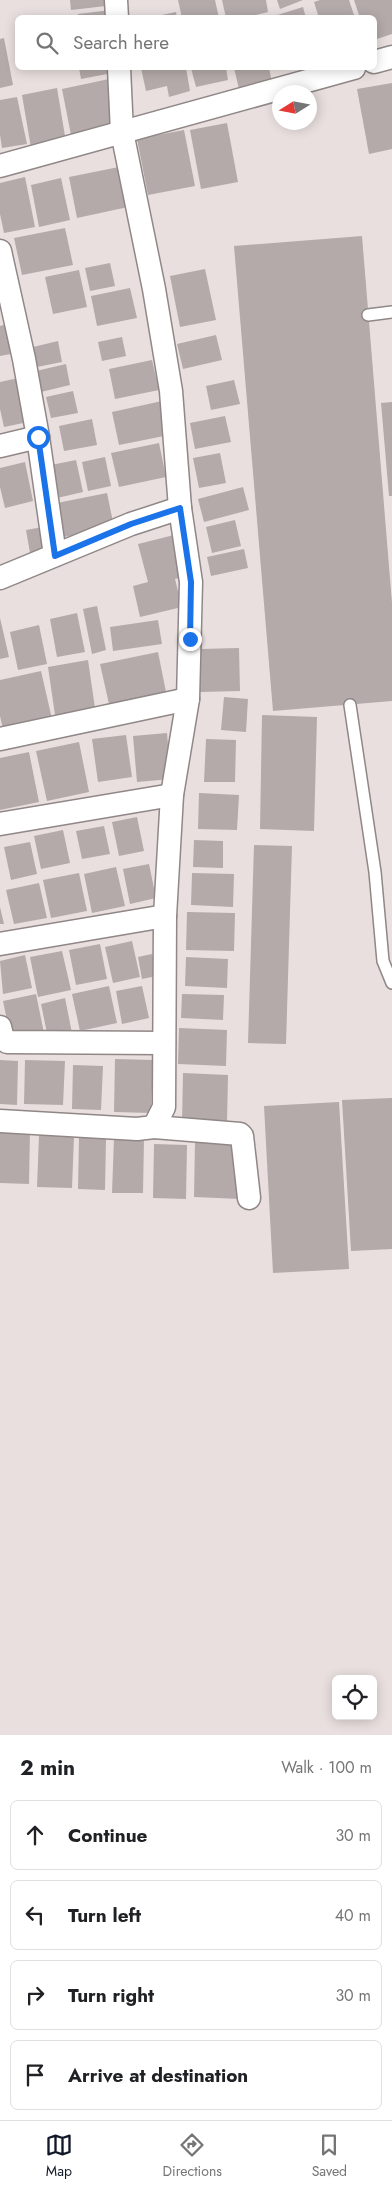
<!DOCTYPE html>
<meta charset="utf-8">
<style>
body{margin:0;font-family:Jost,sans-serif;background:#f2f2f2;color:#202124}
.controls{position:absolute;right:15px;bottom:15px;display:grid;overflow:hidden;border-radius:8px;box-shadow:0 2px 12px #0003}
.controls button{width:45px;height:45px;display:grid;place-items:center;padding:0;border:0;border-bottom:1px solid #e0e0e0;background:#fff;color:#202124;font:25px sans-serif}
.compass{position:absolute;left:272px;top:85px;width:45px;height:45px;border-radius:50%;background:#fff;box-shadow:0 2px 12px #0003;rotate:259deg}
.stop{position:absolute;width:15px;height:15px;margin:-11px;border:4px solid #1a73e8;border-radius:50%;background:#fff}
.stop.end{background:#1a73e8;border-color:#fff;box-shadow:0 1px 5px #0008}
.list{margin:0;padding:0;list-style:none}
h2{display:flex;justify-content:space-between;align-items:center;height:65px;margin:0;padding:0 20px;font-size:21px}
h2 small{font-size:16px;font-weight:400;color:#757577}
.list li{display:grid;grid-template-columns:32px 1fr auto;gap:15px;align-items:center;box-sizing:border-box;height:70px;margin:0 10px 10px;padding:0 10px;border:1px solid #e0e0e0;border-radius:8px}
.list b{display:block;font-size:19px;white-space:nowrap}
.list em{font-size:16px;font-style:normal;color:#757577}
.icon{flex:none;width:28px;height:28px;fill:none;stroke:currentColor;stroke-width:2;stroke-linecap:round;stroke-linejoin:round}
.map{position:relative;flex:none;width:392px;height:1735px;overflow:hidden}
.search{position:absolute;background:#fff;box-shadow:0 2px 12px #0003;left:15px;right:15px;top:15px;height:55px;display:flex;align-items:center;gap:12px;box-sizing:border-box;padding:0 18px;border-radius:8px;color:#757577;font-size:19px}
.sheet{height:385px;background:#fff}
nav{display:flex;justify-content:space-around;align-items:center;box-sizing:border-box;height:70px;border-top:1px solid #e0e0e0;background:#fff;font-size:14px;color:#757577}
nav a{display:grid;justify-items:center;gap:2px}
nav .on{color:#111827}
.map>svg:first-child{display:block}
.building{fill:#b4aaaa}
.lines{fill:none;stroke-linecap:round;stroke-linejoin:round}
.lane-casing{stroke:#908787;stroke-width:14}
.street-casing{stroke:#908787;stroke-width:25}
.lane{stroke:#fff;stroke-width:11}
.street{stroke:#fff;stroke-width:22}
.route{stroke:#1a73e8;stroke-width:6}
</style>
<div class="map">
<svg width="392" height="1735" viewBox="0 0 392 1735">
<rect width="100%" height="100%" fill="#e9dfdf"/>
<g class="building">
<polygon points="70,0 106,0 106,6 71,10"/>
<polygon points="178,0 215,0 219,18 182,18"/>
<polygon points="222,0 266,0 268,12 244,18 226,18"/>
<polygon points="277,0 303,0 280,9"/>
<polygon points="320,0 349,0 355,18 319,18 314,2"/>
<polygon points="354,0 392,0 392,34 374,40 374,18 360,18"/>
<polygon points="303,7 306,18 271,18 271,17"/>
<polygon points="111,10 112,18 78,18 78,14"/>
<polygon points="176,12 177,18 152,18 152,17"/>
<polygon points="4,38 13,85 0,88 0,39"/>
<polygon points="79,68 111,68 112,73 81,79"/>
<polygon points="141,68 186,68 190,91 169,97 167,86 146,91"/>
<polygon points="191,68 226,68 228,80 196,87"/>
<polygon points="234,68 269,68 272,82 239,89"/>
<polygon points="109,79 118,126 71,135 62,89"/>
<polygon points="392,83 392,149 369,154 357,89"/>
<polygon points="57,88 66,142 31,148 22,95"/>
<polygon points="17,97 27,144 2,148 0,135 0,100"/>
<polygon points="227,123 238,182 201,189 190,130"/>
<polygon points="184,130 195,186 148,195 137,139"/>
<polygon points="119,167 128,207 77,218 69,177"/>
<polygon points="25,177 35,227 4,233 0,214 0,183"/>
<polygon points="61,178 70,220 39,227 31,185"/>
<polygon points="65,228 73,265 22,275 14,238"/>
<polygon points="362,236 392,603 392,701 273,711 234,246"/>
<polygon points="110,263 115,286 90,291 85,268"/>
<polygon points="205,269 216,320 180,327 170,276"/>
<polygon points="79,270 87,307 53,314 45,277"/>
<polygon points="130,288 137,318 97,326 91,296"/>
<polygon points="10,323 16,353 0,356 0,326"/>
<polygon points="216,335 222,360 183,369 177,344"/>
<polygon points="122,337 126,356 102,361 98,342"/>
<polygon points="58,341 62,362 37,367 33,347"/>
<polygon points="152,360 159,390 115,399 109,369"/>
<polygon points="66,364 70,385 41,392 36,371"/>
<polygon points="23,377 33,421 4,427 0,409 0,382"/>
<polygon points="234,380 240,404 211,410 206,386"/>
<polygon points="73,391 78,413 51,418 46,397"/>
<polygon points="162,401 169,435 119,445 112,412"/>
<polygon points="392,402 392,496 389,496 381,403"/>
<polygon points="225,416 231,442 195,449 190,423"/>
<polygon points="92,419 97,445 64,451 59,426"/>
<polygon points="159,443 166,477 119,487 111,453"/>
<polygon points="220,453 226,483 199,488 193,458"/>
<polygon points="105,457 111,486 88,491 82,462"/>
<polygon points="76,460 83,492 57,498 51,465"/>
<polygon points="25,462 33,501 5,508 0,487 0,468"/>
<polygon points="243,487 249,510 204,522 198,499"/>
<polygon points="107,493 114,527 64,537 57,503"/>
<polygon points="235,520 241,546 212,553 206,527"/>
<polygon points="43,527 48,549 30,553 26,530"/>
<polygon points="174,535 184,577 175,579 182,607 140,617 133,586 148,582 138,544"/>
<polygon points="244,549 248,568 211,576 207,557"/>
<polygon points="97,606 106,650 92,654 83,609"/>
<polygon points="77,613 85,652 57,657 50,619"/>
<polygon points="0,618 9,657 0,659"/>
<polygon points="158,620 162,644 113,651 110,627"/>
<polygon points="39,625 47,664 18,670 10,632"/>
<polygon points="239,648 240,691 200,692 200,649"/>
<polygon points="158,652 166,692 109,704 100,664"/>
<polygon points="88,660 95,708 55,715 48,667"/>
<polygon points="41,671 52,719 3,729 0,716 0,680"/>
<polygon points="224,697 248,699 246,732 221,730"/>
<polygon points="262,715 317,717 314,831 260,829"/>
<polygon points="167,733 171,779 137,782 133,736"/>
<polygon points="126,735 132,777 98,782 92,739"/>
<polygon points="206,739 236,740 235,782 204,782"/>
<polygon points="79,742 89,792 47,801 36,751"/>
<polygon points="29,752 39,802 0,810 0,758"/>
<polygon points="199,793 239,795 237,830 198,829"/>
<polygon points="137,817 144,851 119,856 112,822"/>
<polygon points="104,826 110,854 82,859 76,831"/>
<polygon points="63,830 70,863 41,869 34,836"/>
<polygon points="194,840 223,841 223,868 193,867"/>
<polygon points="30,842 37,874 11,880 4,847"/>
<polygon points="254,845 292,846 286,1044 248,1043"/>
<polygon points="149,864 156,898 130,904 123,869"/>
<polygon points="116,867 125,906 92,913 84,874"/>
<polygon points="79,873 87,911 51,918 43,880"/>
<polygon points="192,873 234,874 233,907 191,905"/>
<polygon points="39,883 47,918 14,924 6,890"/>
<polygon points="0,907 4,924 0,924"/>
<polygon points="187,912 235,913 234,951 186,950"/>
<polygon points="132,941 140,977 113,983 105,947"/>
<polygon points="100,944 107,979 76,985 69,950"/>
<polygon points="62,951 71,990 38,997 30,957"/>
<polygon points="152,954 157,976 142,979 138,957"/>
<polygon points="25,955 32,988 3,994 0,961"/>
<polygon points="186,957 228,959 227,988 185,986"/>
<polygon points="109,986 117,1023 80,1031 72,994"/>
<polygon points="142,986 149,1018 122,1024 116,991"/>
<polygon points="36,994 44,1033 11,1040 3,1001"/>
<polygon points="182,994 224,995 223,1020 181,1018"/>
<polygon points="65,998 72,1033 48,1038 41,1004"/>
<polygon points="179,1028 227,1030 226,1066 178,1064"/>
<polygon points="115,1059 153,1060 151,1113 114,1112"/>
<polygon points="0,1060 18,1061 17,1105 0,1104"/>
<polygon points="25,1060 65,1061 63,1105 24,1104"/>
<polygon points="73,1065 103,1066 101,1110 72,1109"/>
<polygon points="183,1073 228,1075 227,1123 182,1122"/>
<polygon points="392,1098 392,1249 351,1251 342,1100"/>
<polygon points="339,1102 349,1269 273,1273 264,1106"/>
<polygon points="0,1130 30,1131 29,1184 0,1183"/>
<polygon points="39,1135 74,1136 72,1188 37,1187"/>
<polygon points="79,1137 106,1138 105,1190 78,1189"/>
<polygon points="114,1138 144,1139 143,1193 112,1193"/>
<polygon points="195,1141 241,1142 240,1199 194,1197"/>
<polygon points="154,1144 187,1145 186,1199 153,1198"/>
</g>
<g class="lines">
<defs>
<g id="lane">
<polyline points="368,315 392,312"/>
<polyline points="350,705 375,872 383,961 392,983"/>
</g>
<g id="street">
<polyline points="116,0 117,18"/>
<polyline points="374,62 392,57"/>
<polyline points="0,166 354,68"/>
<polyline points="0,251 24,359 38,437"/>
<polyline points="0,446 38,437 55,555"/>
<polyline points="0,578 131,524 180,508"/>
<polyline points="0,739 188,699"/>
<polyline points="0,824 172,795"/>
<polyline points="0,944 165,916"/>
<polyline points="0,1027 3,1039 7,1042 164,1043"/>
<polyline points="0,1121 137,1129 154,1127 164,1107 165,916 172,795 188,699 191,582 180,508 171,391 154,289 122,132 119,68"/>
<polyline points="154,1127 240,1134 242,1136 249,1198"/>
</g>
</defs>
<use href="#lane" class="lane-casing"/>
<use href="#street" class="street-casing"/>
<use href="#lane" class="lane"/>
<use href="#street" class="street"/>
</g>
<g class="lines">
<polyline class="route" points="38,437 55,556 131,524 180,508 191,582 190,639"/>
</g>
</svg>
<div class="controls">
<button><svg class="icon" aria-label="locate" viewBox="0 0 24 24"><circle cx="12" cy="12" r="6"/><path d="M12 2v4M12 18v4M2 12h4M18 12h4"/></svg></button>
</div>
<svg class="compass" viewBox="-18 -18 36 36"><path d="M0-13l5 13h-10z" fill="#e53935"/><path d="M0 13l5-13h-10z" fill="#757577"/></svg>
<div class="stop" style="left:38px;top:437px"></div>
<div class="stop end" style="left:190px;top:639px"></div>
<div class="search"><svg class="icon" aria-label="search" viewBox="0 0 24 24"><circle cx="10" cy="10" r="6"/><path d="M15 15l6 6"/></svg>Search here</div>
</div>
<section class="sheet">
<h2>2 min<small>Walk · 100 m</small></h2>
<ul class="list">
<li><svg class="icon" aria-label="ahead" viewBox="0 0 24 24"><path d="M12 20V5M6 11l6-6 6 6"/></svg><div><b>Continue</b></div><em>30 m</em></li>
<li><svg class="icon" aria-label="left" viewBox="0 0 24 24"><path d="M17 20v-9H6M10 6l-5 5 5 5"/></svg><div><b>Turn left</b></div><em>40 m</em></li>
<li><svg class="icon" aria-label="right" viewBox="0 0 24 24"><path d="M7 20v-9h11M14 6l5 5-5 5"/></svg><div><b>Turn right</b></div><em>30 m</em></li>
<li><svg class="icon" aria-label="arrive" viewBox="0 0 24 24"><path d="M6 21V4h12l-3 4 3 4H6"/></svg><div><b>Arrive at destination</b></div></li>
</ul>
</section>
<nav>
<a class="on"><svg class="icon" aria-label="map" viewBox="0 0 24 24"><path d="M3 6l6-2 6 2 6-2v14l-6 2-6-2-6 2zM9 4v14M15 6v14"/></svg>Map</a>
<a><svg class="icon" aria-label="directions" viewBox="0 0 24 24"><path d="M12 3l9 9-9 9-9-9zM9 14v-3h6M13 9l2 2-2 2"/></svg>Directions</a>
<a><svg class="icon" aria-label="saved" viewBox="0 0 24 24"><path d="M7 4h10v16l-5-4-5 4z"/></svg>Saved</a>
</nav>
